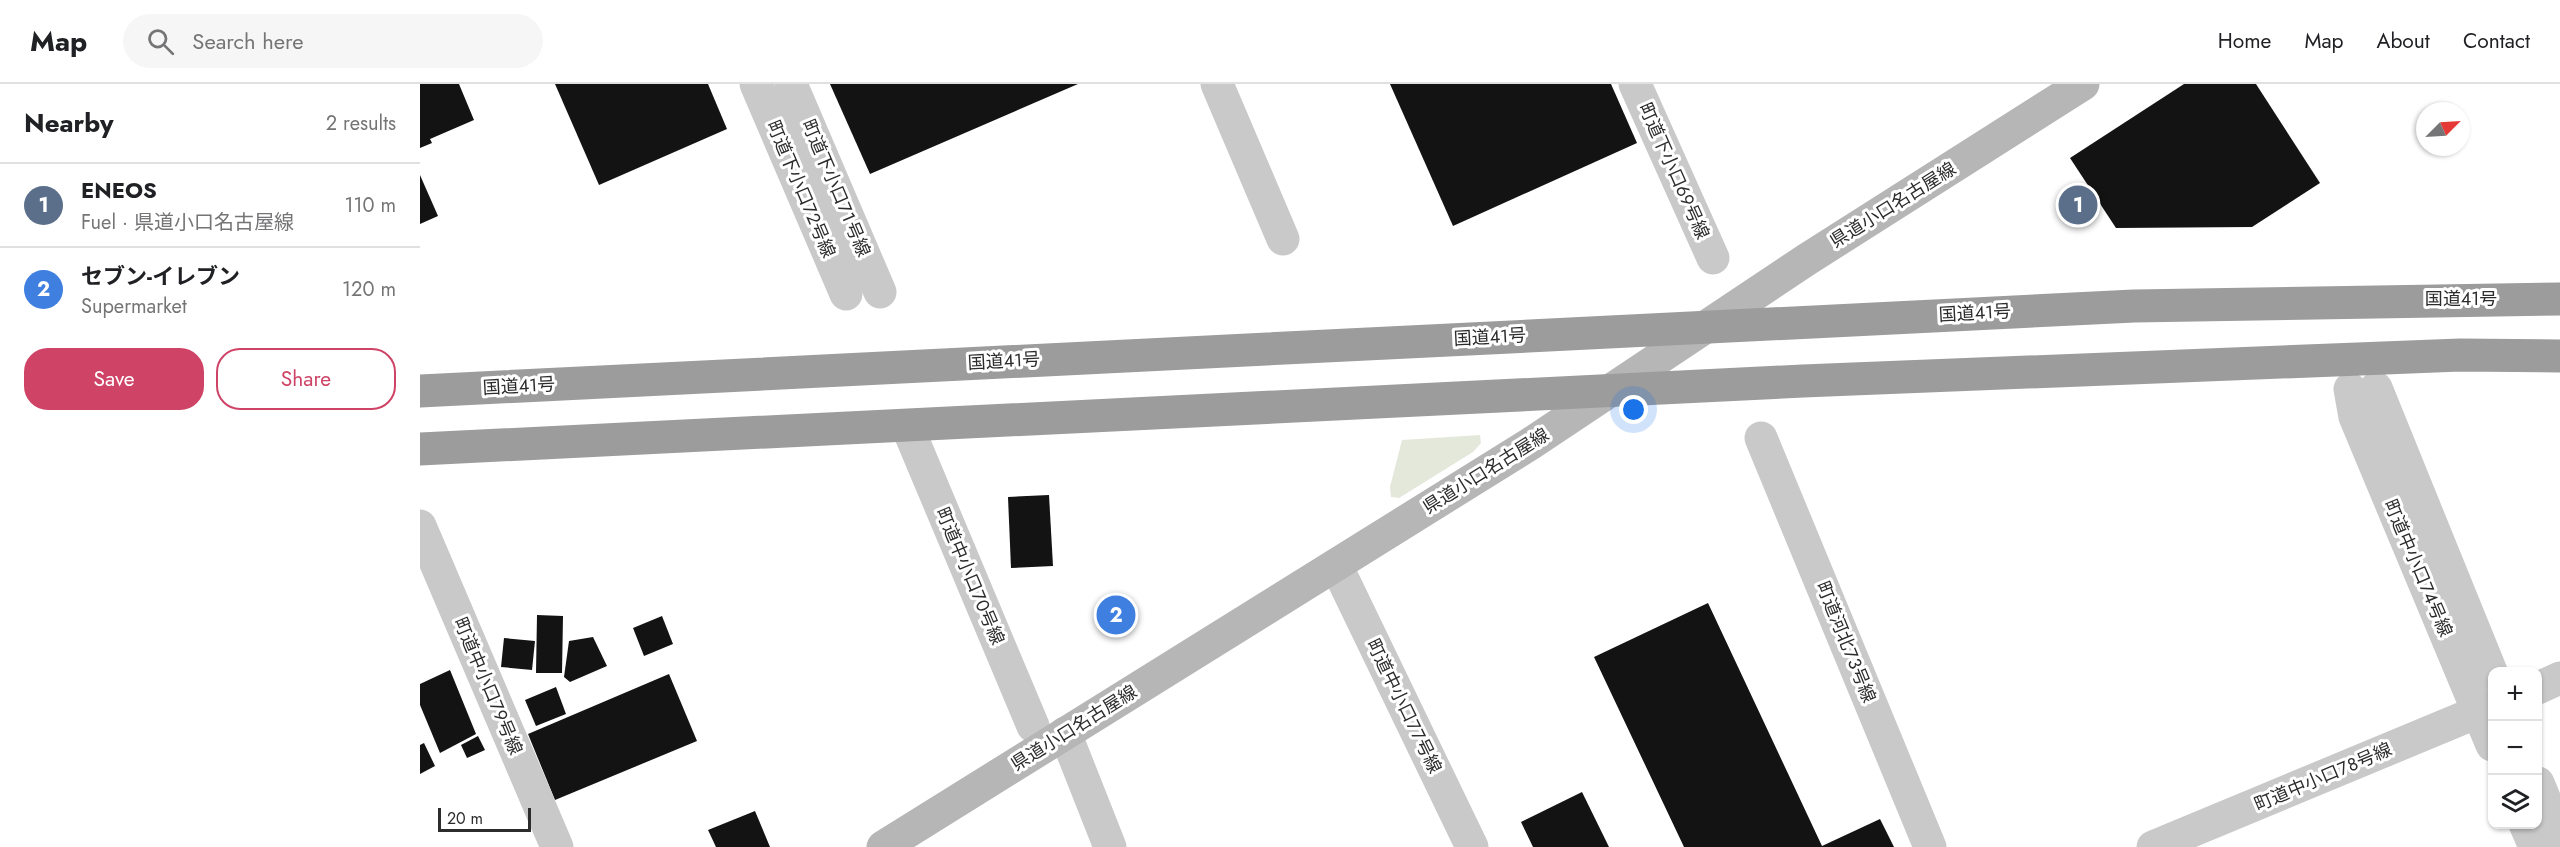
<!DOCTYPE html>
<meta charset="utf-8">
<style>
body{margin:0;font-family:Jost,"Noto Sans JP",sans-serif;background:#f6f6f6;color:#202124}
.controls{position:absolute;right:18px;bottom:18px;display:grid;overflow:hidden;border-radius:12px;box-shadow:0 2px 4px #0004}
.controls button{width:54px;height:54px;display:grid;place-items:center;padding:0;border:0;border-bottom:2px solid #e0e0e0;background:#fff;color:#202124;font:30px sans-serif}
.compass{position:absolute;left:1996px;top:18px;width:54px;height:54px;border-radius:50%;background:#fff;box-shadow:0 2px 4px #0004;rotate:66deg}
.scale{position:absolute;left:18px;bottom:15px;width:93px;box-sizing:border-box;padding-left:6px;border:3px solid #2c2c2c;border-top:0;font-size:16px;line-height:21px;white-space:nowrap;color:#2c2c2c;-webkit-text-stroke:4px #fff;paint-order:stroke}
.you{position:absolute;left:1214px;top:326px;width:21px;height:21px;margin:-15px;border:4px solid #fff;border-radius:50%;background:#1a73e8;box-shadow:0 0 0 9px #1a73e833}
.badge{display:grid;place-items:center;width:39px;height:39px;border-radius:50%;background:#ce4366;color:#fff;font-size:20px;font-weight:700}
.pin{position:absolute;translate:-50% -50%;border:3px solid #fff;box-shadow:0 2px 6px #0006}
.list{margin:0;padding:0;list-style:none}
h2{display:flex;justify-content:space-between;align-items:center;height:78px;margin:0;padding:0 24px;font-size:26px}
h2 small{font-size:20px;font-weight:400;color:#757577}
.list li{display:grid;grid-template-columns:39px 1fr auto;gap:18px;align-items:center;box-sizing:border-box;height:84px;padding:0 24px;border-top:2px solid #e0e0e0}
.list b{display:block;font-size:22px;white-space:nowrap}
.list p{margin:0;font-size:20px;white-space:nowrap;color:#757577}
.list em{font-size:20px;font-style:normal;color:#757577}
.actions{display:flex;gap:12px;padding:18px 24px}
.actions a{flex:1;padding:14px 0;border:2px solid #ce4366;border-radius:24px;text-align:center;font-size:21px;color:#ce4366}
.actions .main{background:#ce4366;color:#fff}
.icon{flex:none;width:33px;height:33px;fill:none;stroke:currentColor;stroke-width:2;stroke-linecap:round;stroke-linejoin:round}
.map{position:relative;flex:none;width:2140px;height:763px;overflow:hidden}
header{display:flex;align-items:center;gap:36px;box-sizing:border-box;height:84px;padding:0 30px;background:#fff;border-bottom:2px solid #e0e0e0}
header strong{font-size:28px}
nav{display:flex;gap:33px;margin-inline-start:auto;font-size:21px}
.search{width:420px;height:54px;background:#f6f6f6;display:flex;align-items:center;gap:15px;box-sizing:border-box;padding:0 21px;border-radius:33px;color:#757577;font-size:22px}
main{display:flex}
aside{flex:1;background:#fff}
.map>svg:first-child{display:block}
.green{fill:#e4e8db}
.building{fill:#131313}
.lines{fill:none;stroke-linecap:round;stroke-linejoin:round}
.minor{stroke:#c9c9c9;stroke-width:33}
.secondary{stroke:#b6b6b6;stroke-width:33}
.trunk{stroke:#9c9c9c;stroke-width:33}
.labels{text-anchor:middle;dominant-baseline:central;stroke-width:6;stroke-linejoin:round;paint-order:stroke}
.street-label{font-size:18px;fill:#2c2c2c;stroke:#fff}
</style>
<header>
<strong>Map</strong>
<div class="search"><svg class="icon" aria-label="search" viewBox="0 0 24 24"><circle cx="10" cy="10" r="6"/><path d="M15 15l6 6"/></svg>Search here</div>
<nav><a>Home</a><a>Map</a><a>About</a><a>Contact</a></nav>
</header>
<main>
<aside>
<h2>Nearby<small>2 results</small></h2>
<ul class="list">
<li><span class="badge" style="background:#5c6f8a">1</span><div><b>ENEOS</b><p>Fuel · 県道小口名古屋線</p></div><em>110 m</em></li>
<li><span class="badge" style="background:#3f7fe0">2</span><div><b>セブン-イレブン</b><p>Supermarket</p></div><em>120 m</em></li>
</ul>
<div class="actions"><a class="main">Save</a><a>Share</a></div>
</aside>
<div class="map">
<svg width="2140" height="763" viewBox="0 0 2140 763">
<rect width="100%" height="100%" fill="#fff"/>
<polygon class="green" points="1060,351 1061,359 1053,368 979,414 971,413 970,403 982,356"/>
<g class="building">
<polygon points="0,0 39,0 54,36 10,55 12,59 0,64"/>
<polygon points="135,0 288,0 307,45 179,101"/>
<polygon points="410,0 658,0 450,90"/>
<polygon points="970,0 1191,0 1217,59 1033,142"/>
<polygon points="1764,0 1836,0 1900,99 1832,143 1696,144 1650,74"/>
<polygon points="0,91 18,132 0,140"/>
<polygon points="629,411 633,482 591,484 588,413"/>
<polygon points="1288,519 1402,762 1460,735 1474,763 1264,763 1174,573"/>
<polygon points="117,531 143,532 142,589 116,589"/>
<polygon points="242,532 253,560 224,572 213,544"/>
<polygon points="173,553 187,582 150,598 144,593 149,557"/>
<polygon points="84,554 115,557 112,586 81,583"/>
<polygon points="30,586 56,650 20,669 0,621 0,600"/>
<polygon points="249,590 277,657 135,716 108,650"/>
<polygon points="136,603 146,630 116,642 105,616"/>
<polygon points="58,652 65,666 47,674 41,661"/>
<polygon points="4,659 15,682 0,690 0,661"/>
<polygon points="1162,708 1189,763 1113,763 1101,738"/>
<polygon points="335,727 350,763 296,763 288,746"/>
</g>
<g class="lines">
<g class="minor">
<polyline points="336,0 426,210"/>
<polyline points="371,0 460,208"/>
<polyline points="797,0 863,155"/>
<polyline points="1215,0 1293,174"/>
<polyline points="1956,304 2072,590"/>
<polyline points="1930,305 1935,333 2072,661"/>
<polyline points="487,342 613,642"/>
<polyline points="1341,354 1510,763"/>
<polyline points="0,442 137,763"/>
<polyline points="916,481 1052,763"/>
<polyline points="2118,604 2140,594"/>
<polyline points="645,649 690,763"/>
<polyline points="2118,699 2140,753"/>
<polyline points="2105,740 2115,763"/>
<polyline points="1733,763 2072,622"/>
</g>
<polyline class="secondary" points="463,763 1110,360 1386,176 1663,0"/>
<g class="trunk">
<polyline points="0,307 1714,222 2140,215"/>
<polyline points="0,365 1383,297 2040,271 2140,272"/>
</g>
</g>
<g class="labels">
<g class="street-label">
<text transform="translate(1254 87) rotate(66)">町道下小口６９号線</text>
<text transform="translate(416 104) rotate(67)">町道下小口７１号線</text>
<text transform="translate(381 105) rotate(67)">町道下小口７２号線</text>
<text transform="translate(1473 121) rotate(-32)">県道小口名古屋線</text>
<text x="2041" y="215">国道41号</text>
<text transform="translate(1555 229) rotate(-3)">国道41号</text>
<text transform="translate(1070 253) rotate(-3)">国道41号</text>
<text transform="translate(584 277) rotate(-3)">国道41号</text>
<text transform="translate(99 302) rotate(-3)">国道41号</text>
<text transform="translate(1066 387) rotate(-32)">県道小口名古屋線</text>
<text transform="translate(1998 484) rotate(67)">町道中小口７４号線</text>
<text transform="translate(550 492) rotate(67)">町道中小口７０号線</text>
<text transform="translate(1426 558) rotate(68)">町道河北７３号線</text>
<text transform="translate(68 602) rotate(67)">町道中小口７９号線</text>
<text transform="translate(984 622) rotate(64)">町道中小口７７号線</text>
<text transform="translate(654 644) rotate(-32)">県道小口名古屋線</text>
<text transform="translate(1903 693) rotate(-23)">町道中小口７８号線</text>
</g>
</g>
</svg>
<div class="controls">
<button>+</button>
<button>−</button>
<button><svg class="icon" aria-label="layers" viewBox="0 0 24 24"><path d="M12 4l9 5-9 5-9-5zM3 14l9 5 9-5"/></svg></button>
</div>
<svg class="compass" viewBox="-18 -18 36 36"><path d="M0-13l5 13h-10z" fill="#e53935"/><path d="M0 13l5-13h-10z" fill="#757577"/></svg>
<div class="scale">20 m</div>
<div class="you"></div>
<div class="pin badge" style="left:1658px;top:121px;background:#5c6f8a">1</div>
<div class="pin badge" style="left:696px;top:531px;background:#3f7fe0">2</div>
</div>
</main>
